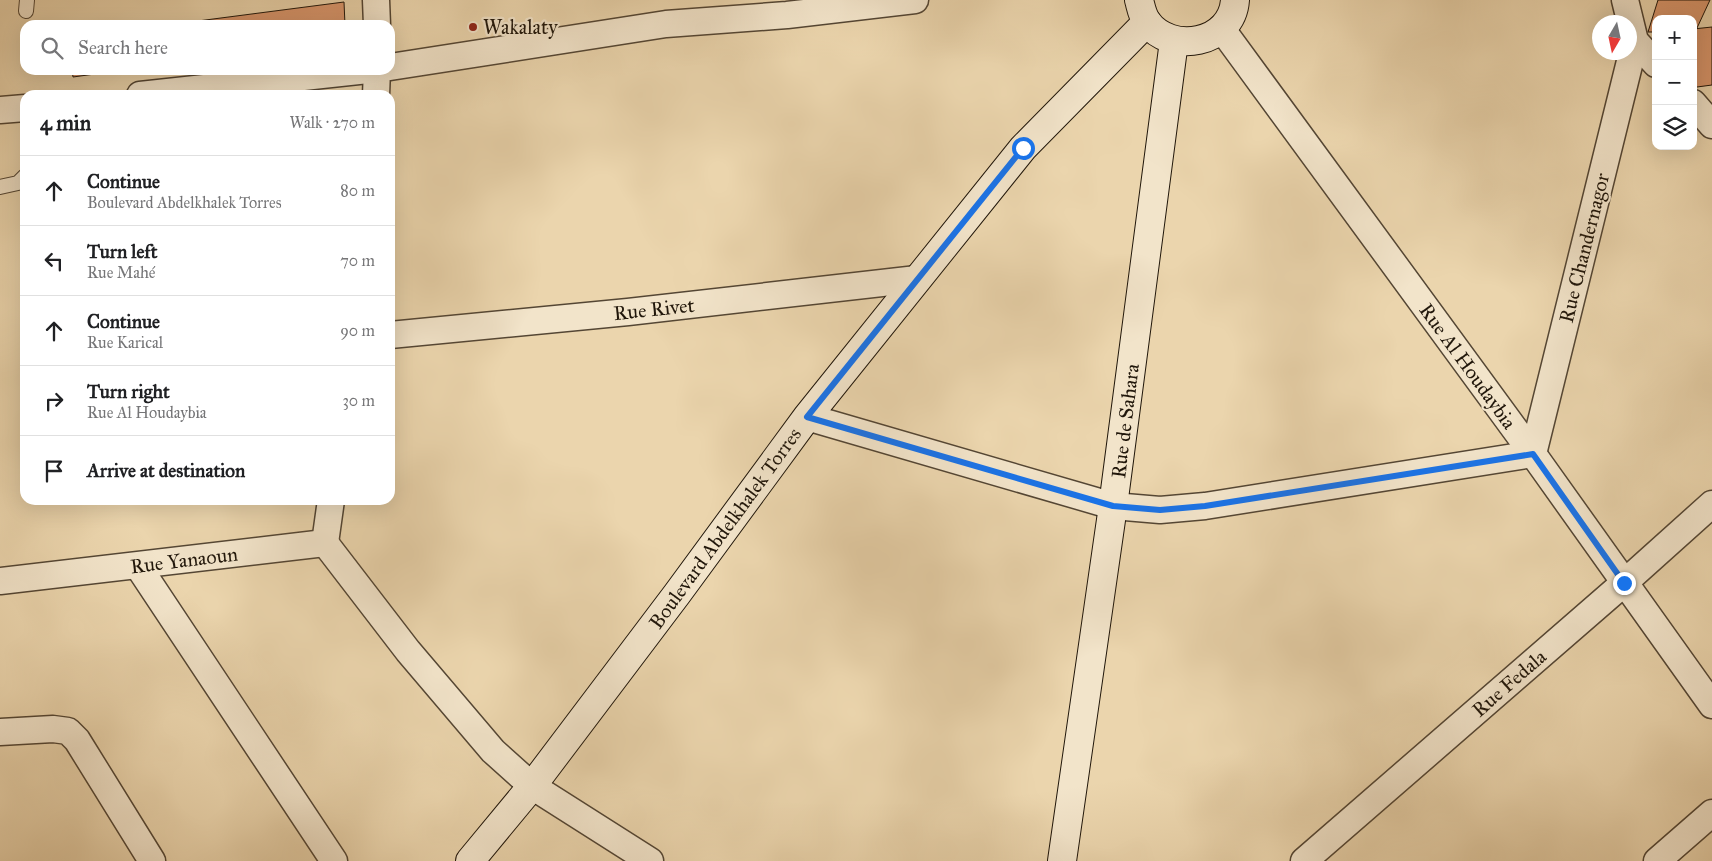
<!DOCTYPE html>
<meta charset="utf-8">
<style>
body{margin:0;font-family:"IM FELL Great Primer",serif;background:#f6f6f6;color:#202124}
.controls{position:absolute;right:15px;top:15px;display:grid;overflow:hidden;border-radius:10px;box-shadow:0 5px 20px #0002}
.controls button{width:45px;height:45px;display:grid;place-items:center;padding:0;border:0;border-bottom:1px solid #e0e0e0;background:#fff;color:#202124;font:25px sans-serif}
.compass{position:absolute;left:1592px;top:15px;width:45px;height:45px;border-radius:50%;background:#fff;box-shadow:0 5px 20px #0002;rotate:189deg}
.stop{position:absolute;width:15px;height:15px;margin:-11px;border:4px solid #1a73e8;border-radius:50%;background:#fff}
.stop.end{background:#1a73e8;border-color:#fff;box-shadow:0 1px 5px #0008}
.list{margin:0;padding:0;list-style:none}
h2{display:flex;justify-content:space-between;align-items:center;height:65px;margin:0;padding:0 20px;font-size:21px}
h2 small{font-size:16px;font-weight:400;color:#757577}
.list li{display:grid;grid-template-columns:32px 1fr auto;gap:15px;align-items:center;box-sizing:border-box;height:70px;padding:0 20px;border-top:1px solid #e0e0e0}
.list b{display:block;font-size:19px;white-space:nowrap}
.list p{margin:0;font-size:16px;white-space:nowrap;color:#757577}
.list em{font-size:16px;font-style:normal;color:#757577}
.icon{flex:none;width:28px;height:28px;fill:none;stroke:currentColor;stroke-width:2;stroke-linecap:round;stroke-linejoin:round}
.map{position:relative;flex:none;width:1712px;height:861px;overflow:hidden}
.search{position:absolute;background:#fff;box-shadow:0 5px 20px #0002;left:20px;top:20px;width:375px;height:55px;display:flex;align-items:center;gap:12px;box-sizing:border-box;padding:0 18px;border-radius:15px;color:#757577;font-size:19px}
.panel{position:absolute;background:#fff;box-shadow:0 5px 20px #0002;left:20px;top:90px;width:375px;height:415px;border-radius:15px}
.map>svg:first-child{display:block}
.building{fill:#da986e;stroke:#21170b}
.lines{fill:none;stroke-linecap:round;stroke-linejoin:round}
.lane-casing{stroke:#544634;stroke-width:16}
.street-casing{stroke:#544634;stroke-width:29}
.secondary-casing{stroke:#21170b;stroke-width:30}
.lane{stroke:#f2e4ca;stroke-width:14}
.street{stroke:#f2e4ca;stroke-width:26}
.secondary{stroke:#f2e4ca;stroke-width:28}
.route{stroke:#1a73e8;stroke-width:6}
.poi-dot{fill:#8f2418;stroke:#f2e4ca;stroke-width:2}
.labels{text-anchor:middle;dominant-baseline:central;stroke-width:4.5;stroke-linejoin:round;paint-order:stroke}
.poi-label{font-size:20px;fill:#21170b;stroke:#f2e4ca;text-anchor:start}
.street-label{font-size:20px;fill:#21170b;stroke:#f2e4ca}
</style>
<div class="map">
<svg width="1712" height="861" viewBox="0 0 1712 861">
<rect width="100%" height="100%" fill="#ebd5ad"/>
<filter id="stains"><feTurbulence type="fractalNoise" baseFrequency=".004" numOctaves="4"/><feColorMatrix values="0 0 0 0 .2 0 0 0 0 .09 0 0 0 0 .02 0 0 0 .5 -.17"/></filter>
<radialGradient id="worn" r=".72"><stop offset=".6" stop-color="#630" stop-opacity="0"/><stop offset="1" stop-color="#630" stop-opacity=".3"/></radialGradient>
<g class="building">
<polygon points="1658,0 1710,0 1697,28 1693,29 1693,19 1656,19 1656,32 1648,32"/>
<polygon points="344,2 345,25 167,25"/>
<polygon points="1712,27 1712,85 1697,87 1693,83 1693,29"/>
<polygon points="72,70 124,70 73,77"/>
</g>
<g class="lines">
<defs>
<g id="lane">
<polyline points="26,11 27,0"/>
<polyline points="0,187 18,183 25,176"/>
</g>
<g id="street">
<polyline points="376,0 377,25"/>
<polyline points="1625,0 1635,41 1656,64"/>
<polyline points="1221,28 1533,454 1712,705"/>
<polyline points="390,67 666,24 787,15 915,0"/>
<polyline points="140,95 368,70"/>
<polyline points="376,95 377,70"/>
<polyline points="1693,103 1712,125"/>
<polyline points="0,110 25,108"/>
<polyline points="390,335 628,312 917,279"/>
<polyline points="807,417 1113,506 1160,510 1205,506 1533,454 1635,41"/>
<polyline points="325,543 408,651 493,751 532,786 650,861"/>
<polyline points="325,543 331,500"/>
<polyline points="138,566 334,861"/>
<polyline points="0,581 325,543"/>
<polyline points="0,732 53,729 68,731 77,740 152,861"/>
<polyline points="1304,861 1624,583 1712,504"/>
<polyline points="1657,861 1712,813"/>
</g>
<g id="secondary">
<path d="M1139,0C1141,7 1142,15 1147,22C1171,55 1232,44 1235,0"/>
<polyline points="470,861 532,786 677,594 807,417 1023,148 1147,22"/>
<polyline points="1062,861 1113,506 1174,41"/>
</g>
</defs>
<use href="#lane" class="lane-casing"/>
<use href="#street" class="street-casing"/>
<use href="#secondary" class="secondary-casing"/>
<use href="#lane" class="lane"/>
<use href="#street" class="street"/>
<use href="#secondary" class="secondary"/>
</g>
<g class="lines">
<polyline class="route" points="1023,148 807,417 1113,506 1160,510 1205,506 1533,454 1624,583"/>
</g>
<circle class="poi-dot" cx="473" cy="27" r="5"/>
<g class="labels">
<g class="poi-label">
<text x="483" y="27">Wakalaty</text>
</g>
<g class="street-label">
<text transform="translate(1584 248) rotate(-76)">Rue Chandernagor</text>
<text transform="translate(654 309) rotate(-6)">Rue Rivet</text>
<text transform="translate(1468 366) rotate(54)">Rue Al Houdaybia</text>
<text transform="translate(1125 421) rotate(-83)">Rue de Sahara</text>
<text transform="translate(725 528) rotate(-54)">Boulevard Abdelkhalek Torres</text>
<text transform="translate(184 560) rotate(-7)">Rue Yanaoun</text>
<text transform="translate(1509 683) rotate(-41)">Rue Fedala</text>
</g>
</g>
<rect width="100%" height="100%" filter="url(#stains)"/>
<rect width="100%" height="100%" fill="url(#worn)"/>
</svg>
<div class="controls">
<button>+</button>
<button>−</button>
<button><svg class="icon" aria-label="layers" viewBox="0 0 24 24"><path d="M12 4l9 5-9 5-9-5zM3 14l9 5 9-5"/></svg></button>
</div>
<svg class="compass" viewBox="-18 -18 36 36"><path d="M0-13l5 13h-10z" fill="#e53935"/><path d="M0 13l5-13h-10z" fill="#757577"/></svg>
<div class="stop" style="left:1023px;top:148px"></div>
<div class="stop end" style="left:1624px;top:583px"></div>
<div class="search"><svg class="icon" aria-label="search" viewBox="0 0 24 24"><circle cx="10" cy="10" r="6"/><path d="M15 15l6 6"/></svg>Search here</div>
<section class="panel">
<h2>4 min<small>Walk · 270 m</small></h2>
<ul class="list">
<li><svg class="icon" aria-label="ahead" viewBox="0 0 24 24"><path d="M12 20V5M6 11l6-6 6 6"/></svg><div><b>Continue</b><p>Boulevard Abdelkhalek Torres</p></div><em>80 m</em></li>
<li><svg class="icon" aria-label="left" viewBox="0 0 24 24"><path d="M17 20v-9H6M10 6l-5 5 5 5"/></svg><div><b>Turn left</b><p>Rue Mahé</p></div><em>70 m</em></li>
<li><svg class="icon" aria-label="ahead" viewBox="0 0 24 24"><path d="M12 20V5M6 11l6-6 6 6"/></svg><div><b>Continue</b><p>Rue Karical</p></div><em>90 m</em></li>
<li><svg class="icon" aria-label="right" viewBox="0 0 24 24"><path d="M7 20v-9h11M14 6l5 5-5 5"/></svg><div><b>Turn right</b><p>Rue Al Houdaybia</p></div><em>30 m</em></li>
<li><svg class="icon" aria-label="arrive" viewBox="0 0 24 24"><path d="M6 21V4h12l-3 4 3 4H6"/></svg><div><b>Arrive at destination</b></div></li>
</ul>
</section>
</div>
